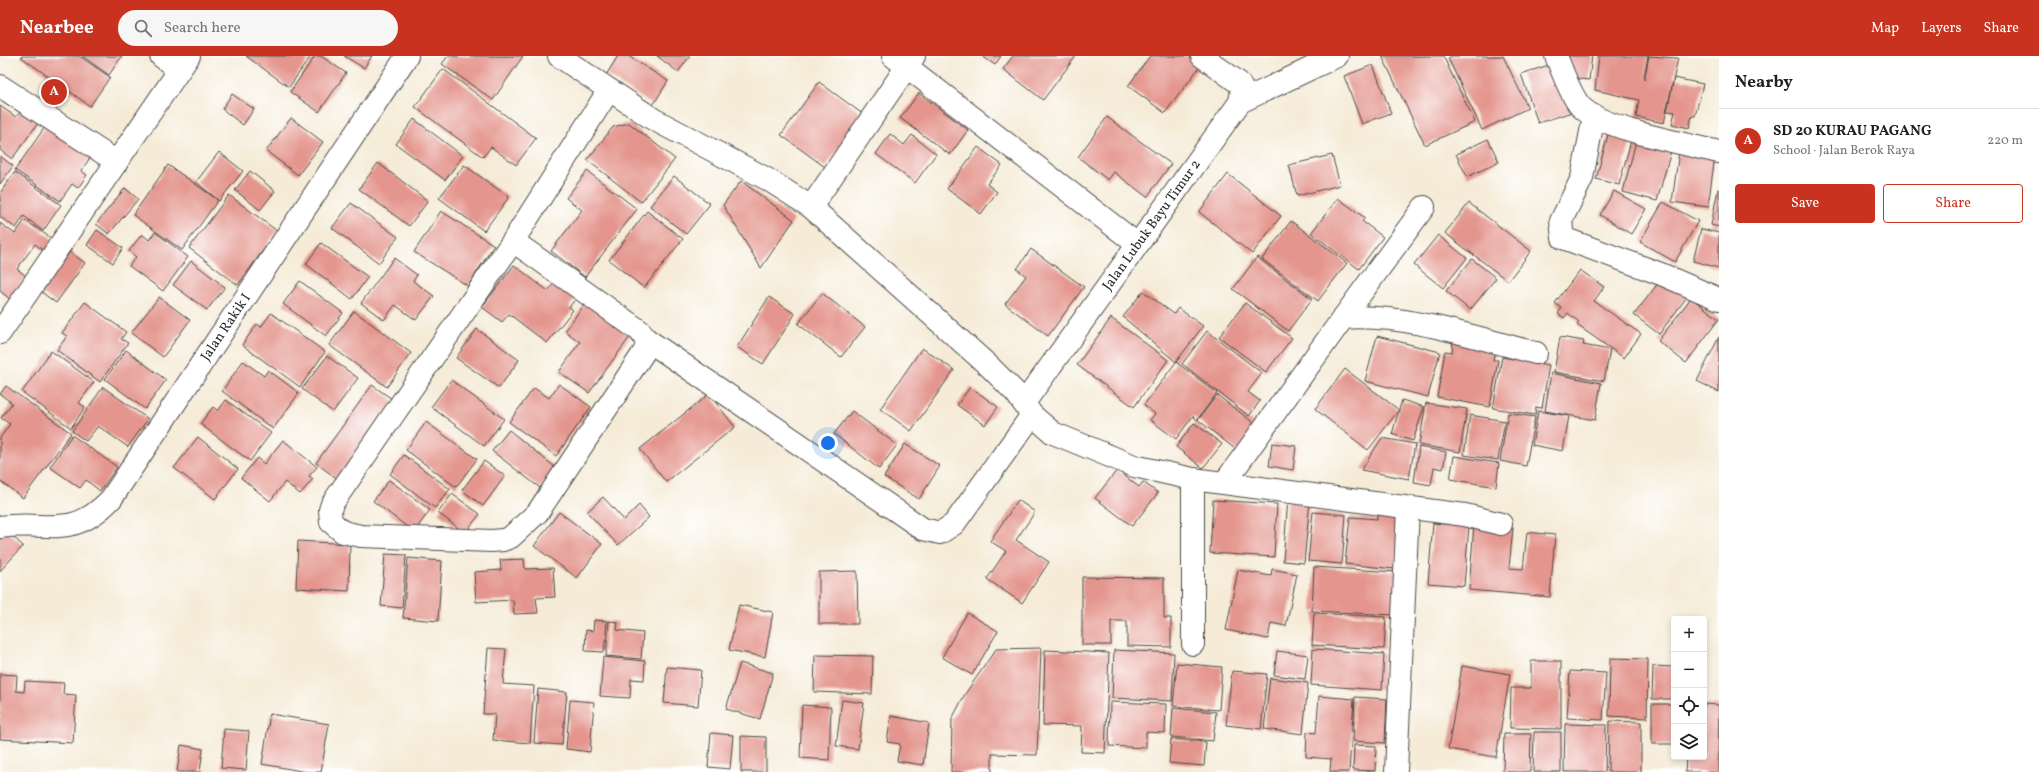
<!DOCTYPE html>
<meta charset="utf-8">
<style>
body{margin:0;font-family:Vollkorn,serif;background:#f6f6f6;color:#202124}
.controls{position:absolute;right:12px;bottom:12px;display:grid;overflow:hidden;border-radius:4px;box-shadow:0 2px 6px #0003}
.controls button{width:36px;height:36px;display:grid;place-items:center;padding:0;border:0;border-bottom:1px solid #e0e0e0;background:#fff;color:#202124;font:20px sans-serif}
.you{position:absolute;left:828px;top:387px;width:14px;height:14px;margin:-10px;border:3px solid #fff;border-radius:50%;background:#1a73e8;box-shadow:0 0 0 6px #1a73e833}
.badge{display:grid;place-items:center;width:26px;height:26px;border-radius:50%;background:#c8321e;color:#fff;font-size:13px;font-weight:700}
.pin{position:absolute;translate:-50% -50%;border:2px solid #fff;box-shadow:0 1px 4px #0006}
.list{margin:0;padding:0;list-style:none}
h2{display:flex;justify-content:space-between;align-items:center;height:52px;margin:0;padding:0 16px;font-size:17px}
h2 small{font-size:13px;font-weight:400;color:#757577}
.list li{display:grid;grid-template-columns:26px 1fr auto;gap:12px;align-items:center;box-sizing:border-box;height:64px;padding:0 16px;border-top:1px solid #e0e0e0}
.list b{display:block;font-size:15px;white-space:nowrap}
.list p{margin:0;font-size:13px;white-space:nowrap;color:#757577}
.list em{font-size:13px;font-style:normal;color:#757577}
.actions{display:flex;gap:8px;padding:12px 16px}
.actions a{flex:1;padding:9px 0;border:1px solid #c8321e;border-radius:4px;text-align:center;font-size:14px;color:#c8321e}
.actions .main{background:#c8321e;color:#fff}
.icon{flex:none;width:22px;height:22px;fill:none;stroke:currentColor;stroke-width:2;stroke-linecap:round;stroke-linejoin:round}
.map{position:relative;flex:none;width:1719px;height:716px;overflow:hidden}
header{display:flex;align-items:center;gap:24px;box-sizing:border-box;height:56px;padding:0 20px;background:#c8321e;color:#fff}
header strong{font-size:19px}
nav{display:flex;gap:22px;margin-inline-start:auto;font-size:14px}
.search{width:280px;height:36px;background:#f6f6f6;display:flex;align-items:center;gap:10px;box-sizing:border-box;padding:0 14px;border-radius:22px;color:#757577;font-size:15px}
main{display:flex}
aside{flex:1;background:#fff}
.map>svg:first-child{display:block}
.building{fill:#e4968e}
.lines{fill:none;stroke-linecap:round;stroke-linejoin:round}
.street-casing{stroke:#494845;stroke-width:24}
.street{stroke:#fff;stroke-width:22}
.labels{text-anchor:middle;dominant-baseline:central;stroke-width:3;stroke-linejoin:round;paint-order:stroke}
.street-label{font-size:14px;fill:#2b2b2b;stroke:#fff}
</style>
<header>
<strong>Nearbee</strong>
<div class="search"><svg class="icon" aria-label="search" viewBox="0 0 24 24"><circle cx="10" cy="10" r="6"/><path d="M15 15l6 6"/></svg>Search here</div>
<nav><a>Map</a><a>Layers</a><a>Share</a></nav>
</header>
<main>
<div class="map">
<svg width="1719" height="716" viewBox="0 0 1719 716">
<rect width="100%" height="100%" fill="#fff"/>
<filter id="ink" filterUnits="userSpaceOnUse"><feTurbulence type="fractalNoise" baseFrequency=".025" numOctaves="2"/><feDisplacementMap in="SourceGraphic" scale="8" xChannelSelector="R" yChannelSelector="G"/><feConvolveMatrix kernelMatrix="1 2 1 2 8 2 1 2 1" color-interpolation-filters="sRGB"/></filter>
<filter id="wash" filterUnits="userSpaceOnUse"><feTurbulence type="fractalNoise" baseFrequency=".012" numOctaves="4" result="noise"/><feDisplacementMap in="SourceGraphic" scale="16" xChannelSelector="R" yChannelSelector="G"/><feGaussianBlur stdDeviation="0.9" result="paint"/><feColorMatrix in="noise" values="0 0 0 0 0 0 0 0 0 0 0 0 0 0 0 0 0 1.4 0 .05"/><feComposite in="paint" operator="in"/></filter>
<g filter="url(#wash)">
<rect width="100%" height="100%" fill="#f5ebd7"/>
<g id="blocks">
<g class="building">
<polygon points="22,0 79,0 110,21 90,50 21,1"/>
<polygon points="82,0 122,0 109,19"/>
<polygon points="246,0 311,0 289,31"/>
<polygon points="315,0 321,0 346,17 319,56 290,36"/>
<polygon points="344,0 372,0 364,12"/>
<polygon points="448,0 523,0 493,44 442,8"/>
<polygon points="618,0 628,0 668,25 653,49 606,19"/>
<polygon points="657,0 690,0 678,16"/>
<polygon points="982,0 1001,0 995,9"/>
<polygon points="1013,0 1076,0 1043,44 1003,13"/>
<polygon points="1150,0 1197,0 1204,5 1165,57 1128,30"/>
<polygon points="1382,0 1443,0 1475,66 1425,89"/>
<polygon points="1452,0 1503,0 1528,52 1482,74 1448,2"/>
<polygon points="1569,0 1592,0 1589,24 1571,22 1573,10 1568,9"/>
<polygon points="1599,0 1648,0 1644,24 1649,0 1678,2 1664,67 1636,61 1639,44 1595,34"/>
<polygon points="1555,7 1572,56 1538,67 1521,18"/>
<polygon points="1373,9 1391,57 1362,68 1344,20"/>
<polygon points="443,13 536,82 516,109 491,91 483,101 415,51"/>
<polygon points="1674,22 1703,28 1695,60 1692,60 1689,72 1672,68 1675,56 1667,55"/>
<polygon points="819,26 864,59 825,111 781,79"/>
<polygon points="919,37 968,74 950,99 900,62"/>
<polygon points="232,38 254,53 243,69 222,53"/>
<polygon points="0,50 16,61 21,55 38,67 12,103 0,94"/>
<polygon points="1107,61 1171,108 1147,141 1114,116 1108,124 1078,101"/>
<polygon points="291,62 323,86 298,119 266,95"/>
<polygon points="414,63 463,100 445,124 396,88"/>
<polygon points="629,67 675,103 641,146 587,104 613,71"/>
<polygon points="47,68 92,99 81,115 87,119 78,132 72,128 60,145 15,114"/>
<polygon points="1609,75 1632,81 1619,129 1596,123"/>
<polygon points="890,78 904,89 912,79 936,98 915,127 876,98"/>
<polygon points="1488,83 1499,106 1467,121 1456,98"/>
<polygon points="1636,85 1671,95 1657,145 1623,136"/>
<polygon points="978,91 1002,109 987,128 997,136 981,158 947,133"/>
<polygon points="1679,95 1715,99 1708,151 1672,146"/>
<polygon points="219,96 243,115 219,145 196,126"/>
<polygon points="1332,99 1340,129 1297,140 1289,109"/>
<polygon points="0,100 13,110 0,128"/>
<polygon points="378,107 428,145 409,170 359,133"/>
<polygon points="168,109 218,144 182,194 133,159"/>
<polygon points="464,109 509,141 484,175 439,142"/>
<polygon points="250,115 275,135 260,154 235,134"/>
<polygon points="587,115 637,153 585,221 551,195 582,154 566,142"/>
<polygon points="15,116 61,149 43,175 24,160 16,172 0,161 0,137"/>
<polygon points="1228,118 1281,160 1252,198 1199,156"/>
<polygon points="674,120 710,148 686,178 650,150"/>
<polygon points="741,125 794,164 761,212 723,149"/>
<polygon points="125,132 138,143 109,178 96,168"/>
<polygon points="1718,133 1719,134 1719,171 1711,169"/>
<polygon points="1614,135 1646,153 1631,178 1600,159"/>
<polygon points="229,139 277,175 238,229 189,192"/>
<polygon points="1338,142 1365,162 1362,165 1383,181 1359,213 1311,177"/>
<polygon points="1663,146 1698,165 1675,206 1640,186"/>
<polygon points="351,147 398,181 379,207 332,172"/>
<polygon points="1469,147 1531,195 1508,225 1445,177"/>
<polygon points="441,155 494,189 468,230 414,196"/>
<polygon points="647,155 683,183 644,232 609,204"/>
<polygon points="25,164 55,185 46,197 35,188 17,213 26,220 10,243 0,235 0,167 15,178"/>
<polygon points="1291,165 1347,207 1318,245 1262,203"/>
<polygon points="1701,173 1719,177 1719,212 1693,205"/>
<polygon points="97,174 123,192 113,207 87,189"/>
<polygon points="155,176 188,201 163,235 129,210 136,201 129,195 142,178 149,184"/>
<polygon points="1438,179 1467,202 1443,232 1414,209"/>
<polygon points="321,187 368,221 352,243 306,208"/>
<polygon points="1031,193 1084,231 1048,280 1005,248 1026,220 1017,213"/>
<polygon points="70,196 85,207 56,247 40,235"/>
<polygon points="1257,201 1312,243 1288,275 1233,233"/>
<polygon points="394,202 417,219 413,225 434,240 416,264 395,249 384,264 361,247"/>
<polygon points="1472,203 1496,222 1470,254 1446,235"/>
<polygon points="191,205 225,231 207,254 173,229"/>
<polygon points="514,209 548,235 557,223 579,239 569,251 573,254 547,287 509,258 502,266 482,251"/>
<polygon points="1580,214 1604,231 1594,245 1641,278 1624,302 1577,269 1579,266 1568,257 1564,262 1558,258 1561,252 1555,247"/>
<polygon points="1662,222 1687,241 1659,278 1634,259"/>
<polygon points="300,225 343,257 326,280 283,248"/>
<polygon points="1143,235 1174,258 1178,252 1203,270 1176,306 1217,337 1197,364 1193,360 1176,383 1150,364 1155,358 1144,349 1176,306 1123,261"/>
<polygon points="822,237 865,271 841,301 798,268"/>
<polygon points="159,241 190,264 163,301 131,277"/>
<polygon points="769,241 795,258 763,308 737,291"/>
<polygon points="1691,242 1719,263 1686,307 1658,285"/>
<polygon points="85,246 126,276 121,283 128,287 100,326 57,294 67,280 62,277"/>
<polygon points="586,246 632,278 589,337 559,316 580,286 565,275"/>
<polygon points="1245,247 1292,282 1266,316 1219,281"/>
<polygon points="354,255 411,297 387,331 329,289"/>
<polygon points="271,257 325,296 300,331 242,289 257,268 261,271"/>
<polygon points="1111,262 1168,304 1134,351 1077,309"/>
<polygon points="477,273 519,304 499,332 456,302"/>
<polygon points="1207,275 1262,317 1248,336 1260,345 1249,360 1182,308"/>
<polygon points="1377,280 1440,296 1428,341 1365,325"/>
<polygon points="1560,281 1584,285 1583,289 1610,294 1604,325 1554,316"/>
<polygon points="1719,281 1719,336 1697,325"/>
<polygon points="1453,283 1496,291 1493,304 1498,304 1490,351 1437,341 1445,295 1452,296"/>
<polygon points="922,292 954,314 911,375 880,353"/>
<polygon points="126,294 166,324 145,353 105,323"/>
<polygon points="51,295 94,326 79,347 85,351 71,372 22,336"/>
<polygon points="327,300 358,322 333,356 302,333"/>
<polygon points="1502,301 1549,309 1542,352 1536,351 1535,359 1493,352"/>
<polygon points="243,305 264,320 268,314 299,337 273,373 222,335"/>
<polygon points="1345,313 1399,354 1402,344 1424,351 1413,385 1392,378 1399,354 1368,394 1315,353"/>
<polygon points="1551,317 1601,327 1595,364 1545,355"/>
<polygon points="451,324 504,363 484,390 431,351"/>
<polygon points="559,328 591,351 556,400 509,366 534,332 549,342"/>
<polygon points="372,329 395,345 339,424 316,407"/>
<polygon points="6,330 71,377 23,442 0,425 0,382 10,368 1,362 12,347 0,338"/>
<polygon points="103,331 148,363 128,391 98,370 86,385 72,375"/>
<polygon points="970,331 998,351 985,369 957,349"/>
<polygon points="709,338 735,371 666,426 640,393"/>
<polygon points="1217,339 1258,370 1239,396 1198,364"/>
<polygon points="226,344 271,377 250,405 200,368 213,351 218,355"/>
<polygon points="1426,347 1467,353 1460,396 1419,389"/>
<polygon points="852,355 897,389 879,413 834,378"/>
<polygon points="1538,355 1569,360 1563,395 1532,389"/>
<polygon points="1508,357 1535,361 1526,410 1500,405"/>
<polygon points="1470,359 1505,365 1498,404 1464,399"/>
<polygon points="426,366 477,403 456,431 406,394"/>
<polygon points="1194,367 1222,388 1203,412 1176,391"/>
<polygon points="509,374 556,412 540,432 492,395"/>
<polygon points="72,379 117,411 100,435 86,424 80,432 50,411"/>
<polygon points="198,381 238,413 215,443 174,412"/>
<polygon points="1382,382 1415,388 1409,423 1361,414"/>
<polygon points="283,384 317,411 309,420 313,423 300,438 285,426 270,445 241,422 257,402 264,408"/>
<polygon points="1272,387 1296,390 1293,414 1269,410"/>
<polygon points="905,388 940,410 919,443 884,421"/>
<polygon points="1419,391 1446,396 1443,413 1434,411 1431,429 1414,426"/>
<polygon points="404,399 450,433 435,452 390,418"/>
<polygon points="1454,400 1499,407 1496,431 1450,423"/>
<polygon points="484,405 505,420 483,450 462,434"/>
<polygon points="1117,414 1139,431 1143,426 1158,437 1132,470 1095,442"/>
<polygon points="389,424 430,454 414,476 373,445"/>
<polygon points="452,438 480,458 465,477 438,457"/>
<polygon points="603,441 624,464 639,449 649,461 618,489 587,456"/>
<polygon points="1288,443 1310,445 1304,507 1283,505"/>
<polygon points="1018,444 1035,456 1016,484 1049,506 1022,547 987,523 1006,495 990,485"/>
<polygon points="1213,444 1277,448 1274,501 1210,497"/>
<polygon points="559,456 602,488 577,522 534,490"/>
<polygon points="1313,456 1346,459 1342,508 1308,505"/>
<polygon points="1377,457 1401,459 1395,513 1345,508 1350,461 1377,463"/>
<polygon points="1433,467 1469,470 1464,530 1428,527"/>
<polygon points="1474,468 1513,472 1509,512 1523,513 1527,476 1555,479 1550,541 1469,534"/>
<polygon points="3,471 23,490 0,515 0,474"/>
<polygon points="298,485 350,488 349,535 296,532"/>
<polygon points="385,498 406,499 402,552 381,550"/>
<polygon points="408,502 442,505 438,565 403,562"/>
<polygon points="524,503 525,513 553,512 555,541 536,542 538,557 514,558 513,544 476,546 474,516 501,514 500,504"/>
<polygon points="1314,511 1397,516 1395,559 1312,555"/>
<polygon points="1272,513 1297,518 1286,570 1271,567 1268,583 1226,574 1238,514 1271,520"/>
<polygon points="857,515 858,568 819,568 819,516"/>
<polygon points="1082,521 1164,522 1164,562 1171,562 1171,591 1127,590 1127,565 1111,565 1111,589 1082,589"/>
<polygon points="739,549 773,556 765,601 729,594"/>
<polygon points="967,557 998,575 972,619 942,601"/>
<polygon points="1314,557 1386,561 1384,593 1312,589"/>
<polygon points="594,564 607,565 604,596 585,595 586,574 593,575"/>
<polygon points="609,565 618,566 617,574 643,577 641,603 606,600"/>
<polygon points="488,592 506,593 503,628 534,630 530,687 493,684 495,658 483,658"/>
<polygon points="1041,592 1037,699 992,698 992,716 951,716 952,663 965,638 996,593"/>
<polygon points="1313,593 1384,598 1382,634 1311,629"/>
<polygon points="1045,594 1109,597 1105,697 1081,696 1082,670 1043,669"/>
<polygon points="1114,594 1174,597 1172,645 1112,642"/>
<polygon points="1277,595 1308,599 1305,623 1274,619"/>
<polygon points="815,599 873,600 872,638 814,636"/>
<polygon points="603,601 645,605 644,624 631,623 630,642 600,640"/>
<polygon points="1610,602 1648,603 1647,662 1609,660"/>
<polygon points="1531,605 1561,605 1561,673 1510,672 1511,632 1531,632"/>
<polygon points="740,607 773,617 760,663 726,653"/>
<polygon points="1177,607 1222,611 1219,654 1173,650"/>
<polygon points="1462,610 1510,618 1496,701 1448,693"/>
<polygon points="1653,610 1674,611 1674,643 1652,643"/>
<polygon points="667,611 701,614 698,650 664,647"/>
<polygon points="1232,615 1267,618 1261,673 1226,669"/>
<polygon points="1570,615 1606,617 1603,664 1567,662"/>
<polygon points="0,618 17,619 16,635 24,636 25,625 64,627 63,638 76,639 73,687 0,683"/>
<polygon points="1270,622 1308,627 1303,678 1264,673"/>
<polygon points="538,633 567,636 562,689 534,687"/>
<polygon points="1319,640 1354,643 1349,716 1330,716 1331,703 1306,701 1307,676 1316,677"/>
<polygon points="1355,641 1387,643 1385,687 1353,685"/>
<polygon points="570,644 594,646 590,696 566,693"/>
<polygon points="842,644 864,647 858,693 836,690"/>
<polygon points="1110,646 1166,648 1165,677 1146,676 1146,692 1109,690"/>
<rect x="1652" y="648" width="22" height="40"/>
<polygon points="1704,648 1719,649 1718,716 1685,716 1686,701 1704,701"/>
<polygon points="802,649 831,651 829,704 800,702"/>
<polygon points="1173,652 1216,656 1213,685 1171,681"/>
<polygon points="270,658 329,668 321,716 307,716 262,708"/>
<polygon points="891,660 929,667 923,709 897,705 900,688 887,686"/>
<polygon points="1609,665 1641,666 1641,716 1608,716"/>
<polygon points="1565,668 1606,669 1605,716 1564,716"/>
<polygon points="224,673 249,675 246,714 221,712"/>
<polygon points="1534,676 1561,676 1561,716 1533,716"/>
<polygon points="711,677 733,679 730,713 708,711"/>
<polygon points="1504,678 1531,678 1530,716 1503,716"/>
<polygon points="741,680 766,681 766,716 741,716"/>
<polygon points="1171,683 1206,686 1204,710 1169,707"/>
<polygon points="181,689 203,693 200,716 177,716"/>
<polygon points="1354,689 1376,690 1375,715 1353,714"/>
</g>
</g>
</g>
<g filter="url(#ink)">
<use href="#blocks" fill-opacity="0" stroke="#494845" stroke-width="1"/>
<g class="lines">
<defs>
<g id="street">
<polyline points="161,0 179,14"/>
<polyline points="559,0 653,63 767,123 811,151 914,0"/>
<polyline points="893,0 1137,188"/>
<path d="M1556,0C1563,16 1569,36 1580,50C1601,73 1687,88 1719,96"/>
<polyline points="0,30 117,106"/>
<polyline points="1240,46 1337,0"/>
<polyline points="1594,60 1582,122 1561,165 1563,182 1661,218 1719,243"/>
<polyline points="811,151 990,311 1016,337 1032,359 1053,377 1134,410 1193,423 1465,459 1501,468"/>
<polyline points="513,185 640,275 648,287 644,296 538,456 511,481 503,484 492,485 361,480 343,476 331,466 330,454 332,448 513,185 609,34"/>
<polyline points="1343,262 1424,151"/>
<polyline points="0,277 189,0"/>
<polyline points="646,283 923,473 940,477 954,468 1032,359"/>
<path id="s1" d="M1024,347L1240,46L1242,33L1239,27L1202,0"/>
<polyline points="1193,423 1193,588"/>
<path d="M1225,426L1343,262C1405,257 1476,282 1536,297"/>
<path id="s2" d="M0,471C48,464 71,485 111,443L407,0"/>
<polyline points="1396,716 1408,452"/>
</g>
</defs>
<use href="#street" class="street-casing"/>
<use href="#street" class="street"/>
</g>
</g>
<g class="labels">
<g class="street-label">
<text stroke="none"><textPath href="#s1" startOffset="219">Jalan Lubuk Bayu Timur 2</textPath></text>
<text stroke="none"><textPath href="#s2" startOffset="326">Jalan Rakik I</textPath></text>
</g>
</g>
</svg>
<div class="controls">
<button>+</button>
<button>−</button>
<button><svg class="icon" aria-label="locate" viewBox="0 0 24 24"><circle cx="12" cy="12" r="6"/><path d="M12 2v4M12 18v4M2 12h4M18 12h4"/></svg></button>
<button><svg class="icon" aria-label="layers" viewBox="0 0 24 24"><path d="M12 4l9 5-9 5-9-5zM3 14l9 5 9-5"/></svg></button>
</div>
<div class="you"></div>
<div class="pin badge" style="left:54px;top:36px">A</div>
</div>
<aside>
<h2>Nearby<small></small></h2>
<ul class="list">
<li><span class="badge">A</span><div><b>SD 20 KURAU PAGANG</b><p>School · Jalan Berok Raya</p></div><em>220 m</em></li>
</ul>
<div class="actions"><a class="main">Save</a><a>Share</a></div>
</aside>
</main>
